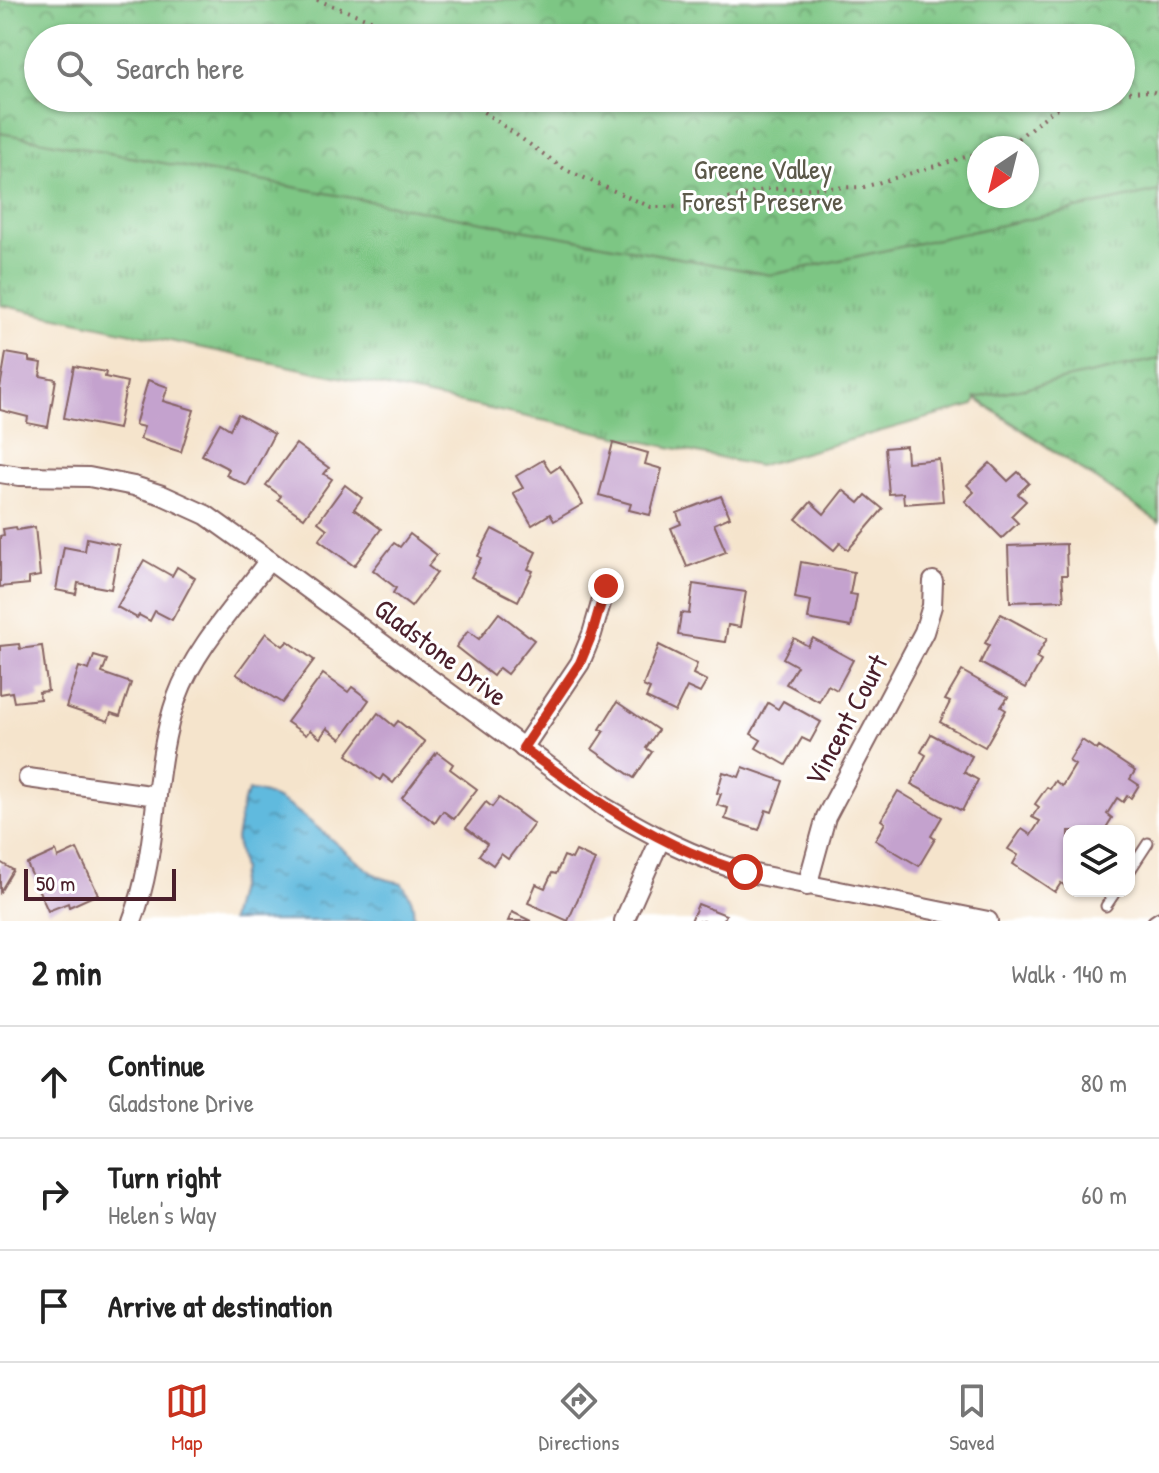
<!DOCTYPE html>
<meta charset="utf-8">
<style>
body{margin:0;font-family:"Patrick Hand",sans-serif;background:#f2f2f2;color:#222}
.controls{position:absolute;right:24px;bottom:24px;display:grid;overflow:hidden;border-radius:16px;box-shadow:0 2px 6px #0004}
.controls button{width:72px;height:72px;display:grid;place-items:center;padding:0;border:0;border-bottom:2px solid #e0e0e0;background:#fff;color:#222;font:40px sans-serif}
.compass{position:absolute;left:967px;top:136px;width:72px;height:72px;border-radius:50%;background:#fff;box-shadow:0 2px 6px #0004;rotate:215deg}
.scale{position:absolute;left:24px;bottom:20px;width:152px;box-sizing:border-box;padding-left:8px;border:4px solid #4a1f2b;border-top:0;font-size:22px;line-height:28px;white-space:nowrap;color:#4a1f2b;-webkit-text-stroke:6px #fff;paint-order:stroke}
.stop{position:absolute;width:24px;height:24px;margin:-18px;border:6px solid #c8321e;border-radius:50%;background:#fff}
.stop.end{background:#c8321e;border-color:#fff;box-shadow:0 2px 8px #0008}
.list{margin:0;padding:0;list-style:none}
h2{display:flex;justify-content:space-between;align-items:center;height:104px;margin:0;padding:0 32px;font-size:34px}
h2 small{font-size:26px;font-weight:400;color:#767676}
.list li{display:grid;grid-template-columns:52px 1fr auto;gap:24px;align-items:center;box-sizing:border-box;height:112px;padding:0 32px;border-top:2px solid #e0e0e0}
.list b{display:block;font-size:30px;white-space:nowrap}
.list p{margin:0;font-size:26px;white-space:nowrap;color:#767676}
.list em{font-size:26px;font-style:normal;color:#767676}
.icon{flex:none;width:44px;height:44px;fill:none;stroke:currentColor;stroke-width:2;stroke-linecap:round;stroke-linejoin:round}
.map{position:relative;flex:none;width:1159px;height:921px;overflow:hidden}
.search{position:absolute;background:#fff;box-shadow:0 2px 6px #0004;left:24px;right:24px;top:24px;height:88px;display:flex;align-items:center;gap:20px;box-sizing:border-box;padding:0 28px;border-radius:44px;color:#767676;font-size:30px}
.sheet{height:440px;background:#fff}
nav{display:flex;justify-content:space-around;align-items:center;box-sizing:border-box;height:112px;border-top:2px solid #e0e0e0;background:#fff;font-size:22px;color:#767676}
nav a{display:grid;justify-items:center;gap:4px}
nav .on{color:#c8321e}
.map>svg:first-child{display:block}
.grass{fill:url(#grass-tufts);stroke:#647258;stroke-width:2;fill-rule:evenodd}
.park{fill:url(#park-crowns);stroke:#647258;stroke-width:2;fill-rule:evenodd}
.water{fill:url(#water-ripples);stroke:#566c84;stroke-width:2}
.building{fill:#c4a2ce}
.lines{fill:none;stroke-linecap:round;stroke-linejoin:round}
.service-casing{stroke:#866463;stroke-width:13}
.minor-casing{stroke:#866463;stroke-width:22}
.path{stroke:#866463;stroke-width:4;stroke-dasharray:2 6;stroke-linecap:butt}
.service{stroke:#fff;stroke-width:9}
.minor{stroke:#fff;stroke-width:18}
.route{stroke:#c8321e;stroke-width:10}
.labels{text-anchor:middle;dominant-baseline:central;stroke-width:6;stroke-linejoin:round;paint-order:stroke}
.park-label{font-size:28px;fill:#5c594a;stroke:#fff}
.street-label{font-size:28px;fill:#4a1f2b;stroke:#fff}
</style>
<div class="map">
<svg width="1159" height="921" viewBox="0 0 1159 921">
<defs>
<pattern id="grass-tufts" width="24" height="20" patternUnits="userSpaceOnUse" patternTransform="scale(2)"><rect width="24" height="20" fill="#7dc684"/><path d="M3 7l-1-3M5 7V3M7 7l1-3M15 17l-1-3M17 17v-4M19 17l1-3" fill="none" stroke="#68a06c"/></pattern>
<pattern id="park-crowns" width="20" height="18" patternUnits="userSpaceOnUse" patternTransform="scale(2)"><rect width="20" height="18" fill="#7dc684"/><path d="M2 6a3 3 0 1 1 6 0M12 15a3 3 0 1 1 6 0" fill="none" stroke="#68a06c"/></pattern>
<pattern id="water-ripples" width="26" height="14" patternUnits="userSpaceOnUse" patternTransform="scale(2)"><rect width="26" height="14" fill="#61bade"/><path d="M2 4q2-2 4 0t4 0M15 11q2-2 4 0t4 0" fill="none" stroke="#5297b4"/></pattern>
</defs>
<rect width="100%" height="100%" fill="#fff"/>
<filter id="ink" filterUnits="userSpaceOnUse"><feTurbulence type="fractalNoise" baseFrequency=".0125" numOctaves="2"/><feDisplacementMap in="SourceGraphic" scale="16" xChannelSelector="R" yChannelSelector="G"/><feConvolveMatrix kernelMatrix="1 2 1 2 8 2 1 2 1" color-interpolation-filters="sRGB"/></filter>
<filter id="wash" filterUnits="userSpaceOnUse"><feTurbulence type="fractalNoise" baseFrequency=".006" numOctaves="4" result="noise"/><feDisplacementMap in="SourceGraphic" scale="32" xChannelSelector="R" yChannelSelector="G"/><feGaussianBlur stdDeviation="1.8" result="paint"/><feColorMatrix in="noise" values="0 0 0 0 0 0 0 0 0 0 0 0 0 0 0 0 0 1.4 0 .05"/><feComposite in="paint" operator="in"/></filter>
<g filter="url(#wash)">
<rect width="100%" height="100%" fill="#f5e4cc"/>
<path class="grass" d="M0,0L38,38V98L902,146L1121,98V38L1159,0V522L976,399L974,405L758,466L0,305ZM979,148H1027V196H979Z"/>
<g class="park">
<path d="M0,0H1159V191L771,275L0,133ZM38,38H1121V98H38ZM979,148H1027V196H979Z"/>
<polygon points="1159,359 1159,522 976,398"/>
</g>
<path class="water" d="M249,791C294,793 340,855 378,876C385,880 394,881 402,883C411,897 415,904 413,921H230L242,870L236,839L243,801Z"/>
<g id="blocks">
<g class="building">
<polygon points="6,353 29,357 29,361 42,363 40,376 56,379 48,427 27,423 28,417 0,410 0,388"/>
<polygon points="74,366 106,372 105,377 127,382 118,429 64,418"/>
<polygon points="148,380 168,387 163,401 194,410 181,452 140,439 144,427 135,425"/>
<polygon points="238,414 274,434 247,486 226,475 229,469 202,455 220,423 230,429"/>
<polygon points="613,443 648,453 645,464 662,469 650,515 629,510 631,504 599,495"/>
<polygon points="296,444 329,468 324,474 332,479 304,518 278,500 281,496 266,485"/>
<polygon points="906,446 907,462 939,459 943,501 904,504 903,493 889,494 885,448"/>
<polygon points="543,460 551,472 560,466 583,504 554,521 550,514 532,525 513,493 523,488 516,476"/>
<polygon points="990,463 1008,481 1018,472 1029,483 1018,494 1026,501 1011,516 1018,523 1002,538 965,501 974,492 967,485"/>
<polygon points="345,485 362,498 354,509 381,529 354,566 319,540 327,529 318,522"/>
<polygon points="843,490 859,503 866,495 883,509 848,550 840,543 834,550 796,519 811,502 824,514"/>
<polygon points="721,496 730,517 714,524 726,552 687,567 671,528 681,524 677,513"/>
<polygon points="16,527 17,530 35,527 40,576 29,578 29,584 0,587 0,536 4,535 3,529"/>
<polygon points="492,529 536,552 528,569 533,571 518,601 471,577 481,558 478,556"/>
<polygon points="410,534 437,555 428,566 437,573 411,607 393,593 396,588 373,570 394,543 400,547"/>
<polygon points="87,538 119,545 111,589 78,583 76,594 56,590 64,547 85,551"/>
<polygon points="1066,544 1067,575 1062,575 1064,600 1010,602 1008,546"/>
<polygon points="144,560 172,576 177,567 195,578 172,620 155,611 150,621 139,615 137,618 117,607"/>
<polygon points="801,562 854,572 850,594 857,595 851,627 808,619 811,601 795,598"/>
<polygon points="693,584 746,592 740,627 728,625 725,642 678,635 681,613 689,614"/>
<polygon points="499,613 534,640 507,674 499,668 493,676 456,647 468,631 479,639"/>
<polygon points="1001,614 1047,639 1036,658 1041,661 1026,688 980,663 989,645 985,643"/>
<polygon points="266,633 283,646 288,641 314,660 282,703 236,674"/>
<polygon points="794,638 808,646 813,638 853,660 837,690 828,685 819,702 786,684 797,666 783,658"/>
<polygon points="19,644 20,649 42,646 48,691 39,692 40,699 14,702 12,692 0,694 0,646"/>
<polygon points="659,645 697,664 693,674 707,681 700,693 687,687 675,712 646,698 650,689 643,686"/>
<polygon points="94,656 107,660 102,673 131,683 120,716 111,713 108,721 66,707 79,667 89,670"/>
<polygon points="962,671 1008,697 1001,707 1006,710 985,747 940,722 950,702 945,700"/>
<polygon points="323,674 348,692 352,687 369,700 341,739 327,728 320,738 310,730 306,735 287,722"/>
<polygon points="783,701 821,722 810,742 802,738 786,765 756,748 761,740 751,734 768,703 778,709"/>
<polygon points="617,702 658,730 646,748 652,752 634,778 592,749 604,731 600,729"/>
<polygon points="378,713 394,726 398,721 425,742 393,783 383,775 380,780 347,755"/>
<polygon points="931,734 972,756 964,772 978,780 962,811 911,784 926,755 921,752"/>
<polygon points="1082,740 1097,750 1099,747 1135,771 1130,779 1139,785 1131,798 1127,796 1123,802 1117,798 1107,814 1112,818 1104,831 1069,831 1069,889 1061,883 1055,892 1013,864 1018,855 1008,849 1022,829 1031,835 1040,821 1032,817 1039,807 1035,804 1047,787 1050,789 1055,781 1062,786 1075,765 1069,761"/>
<polygon points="437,752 453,764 450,769 477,789 454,819 443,811 435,823 402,798"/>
<polygon points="743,767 783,781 772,812 766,810 759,830 725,819 728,808 717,805 721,794 717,793 723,772 739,777"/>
<polygon points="898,791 942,817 931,836 935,839 919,866 875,840 885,823 881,820"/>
<polygon points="499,798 534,824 508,859 501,854 493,865 479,855 487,844 466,828 486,802 492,807"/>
<polygon points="77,849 98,894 69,907 68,903 48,911 27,864 56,851 58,858"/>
<polygon points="576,851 595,860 568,921 528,903 536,884 545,888 552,873 556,874 564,856 572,859"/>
<polygon points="0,862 13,870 0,892"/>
<polygon points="698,904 726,915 723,921 691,921"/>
<polygon points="512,912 531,921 508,921"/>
</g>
</g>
</g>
<g filter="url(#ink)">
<use href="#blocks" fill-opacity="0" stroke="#866463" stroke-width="2"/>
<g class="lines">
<defs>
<g id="service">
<polyline points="1129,872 1148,843"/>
<polyline points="1106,906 1116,891"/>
<polyline points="1153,921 1159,917"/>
</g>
<g id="minor">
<path d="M0,473L19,476L89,477L134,486L162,495L206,515L269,560L604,807C650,834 693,857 745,872L988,921"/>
<polyline points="523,748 580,663 592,634 606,586"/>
<polyline points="28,778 157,796"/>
<polyline points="807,886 826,817 924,632 932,606 933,581"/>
<path d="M132,921C160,850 151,769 177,697C194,649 239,601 269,560"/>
<polyline points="624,921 660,840"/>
</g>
</defs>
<use href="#service" class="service-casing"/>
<use href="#minor" class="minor-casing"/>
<g class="path">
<polyline points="317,0 376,22 393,38"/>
<polyline points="1121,92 1151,91 1159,94"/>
<polyline points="464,98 566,170 651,207 696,207 767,189 864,187 979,153"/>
<polyline points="996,148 1012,143 1055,109 1083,98"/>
</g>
<use href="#service" class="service"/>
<use href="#minor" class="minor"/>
</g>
</g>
<g class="lines" filter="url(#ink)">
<path class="route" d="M606,586L592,634L580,663L523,748C593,799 660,848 745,872"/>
</g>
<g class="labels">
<g class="park-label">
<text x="763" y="169">Greene Valley<tspan x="763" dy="32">Forest Preserve</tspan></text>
</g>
<g class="street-label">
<text transform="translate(441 652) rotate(37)">Gladstone Drive</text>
<text transform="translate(846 720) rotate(-62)">Vincent Court</text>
</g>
</g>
</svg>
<div class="controls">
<button><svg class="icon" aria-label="layers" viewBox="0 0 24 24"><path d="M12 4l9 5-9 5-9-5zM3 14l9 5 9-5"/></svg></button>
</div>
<svg class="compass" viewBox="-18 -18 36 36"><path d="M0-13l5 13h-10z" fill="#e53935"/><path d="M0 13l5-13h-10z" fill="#767676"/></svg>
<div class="scale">50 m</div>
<div class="stop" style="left:745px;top:872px"></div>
<div class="stop end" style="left:606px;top:586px"></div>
<div class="search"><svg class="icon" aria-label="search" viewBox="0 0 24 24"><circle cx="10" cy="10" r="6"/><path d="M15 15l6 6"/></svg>Search here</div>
</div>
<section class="sheet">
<h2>2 min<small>Walk · 140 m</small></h2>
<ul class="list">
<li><svg class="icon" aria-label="ahead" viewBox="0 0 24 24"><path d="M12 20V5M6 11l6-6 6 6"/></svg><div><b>Continue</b><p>Gladstone Drive</p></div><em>80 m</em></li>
<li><svg class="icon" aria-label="right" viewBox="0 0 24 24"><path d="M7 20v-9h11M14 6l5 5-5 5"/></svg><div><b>Turn right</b><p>Helen's Way</p></div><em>60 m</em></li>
<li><svg class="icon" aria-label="arrive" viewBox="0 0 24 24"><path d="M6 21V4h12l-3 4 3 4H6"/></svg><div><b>Arrive at destination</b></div></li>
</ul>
</section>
<nav>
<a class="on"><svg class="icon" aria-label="map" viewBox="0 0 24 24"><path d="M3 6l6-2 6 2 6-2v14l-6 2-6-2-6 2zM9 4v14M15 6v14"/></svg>Map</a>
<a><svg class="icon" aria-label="directions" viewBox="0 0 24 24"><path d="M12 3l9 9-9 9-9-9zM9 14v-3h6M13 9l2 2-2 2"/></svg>Directions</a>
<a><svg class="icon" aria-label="saved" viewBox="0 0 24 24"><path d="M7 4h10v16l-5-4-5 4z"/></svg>Saved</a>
</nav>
